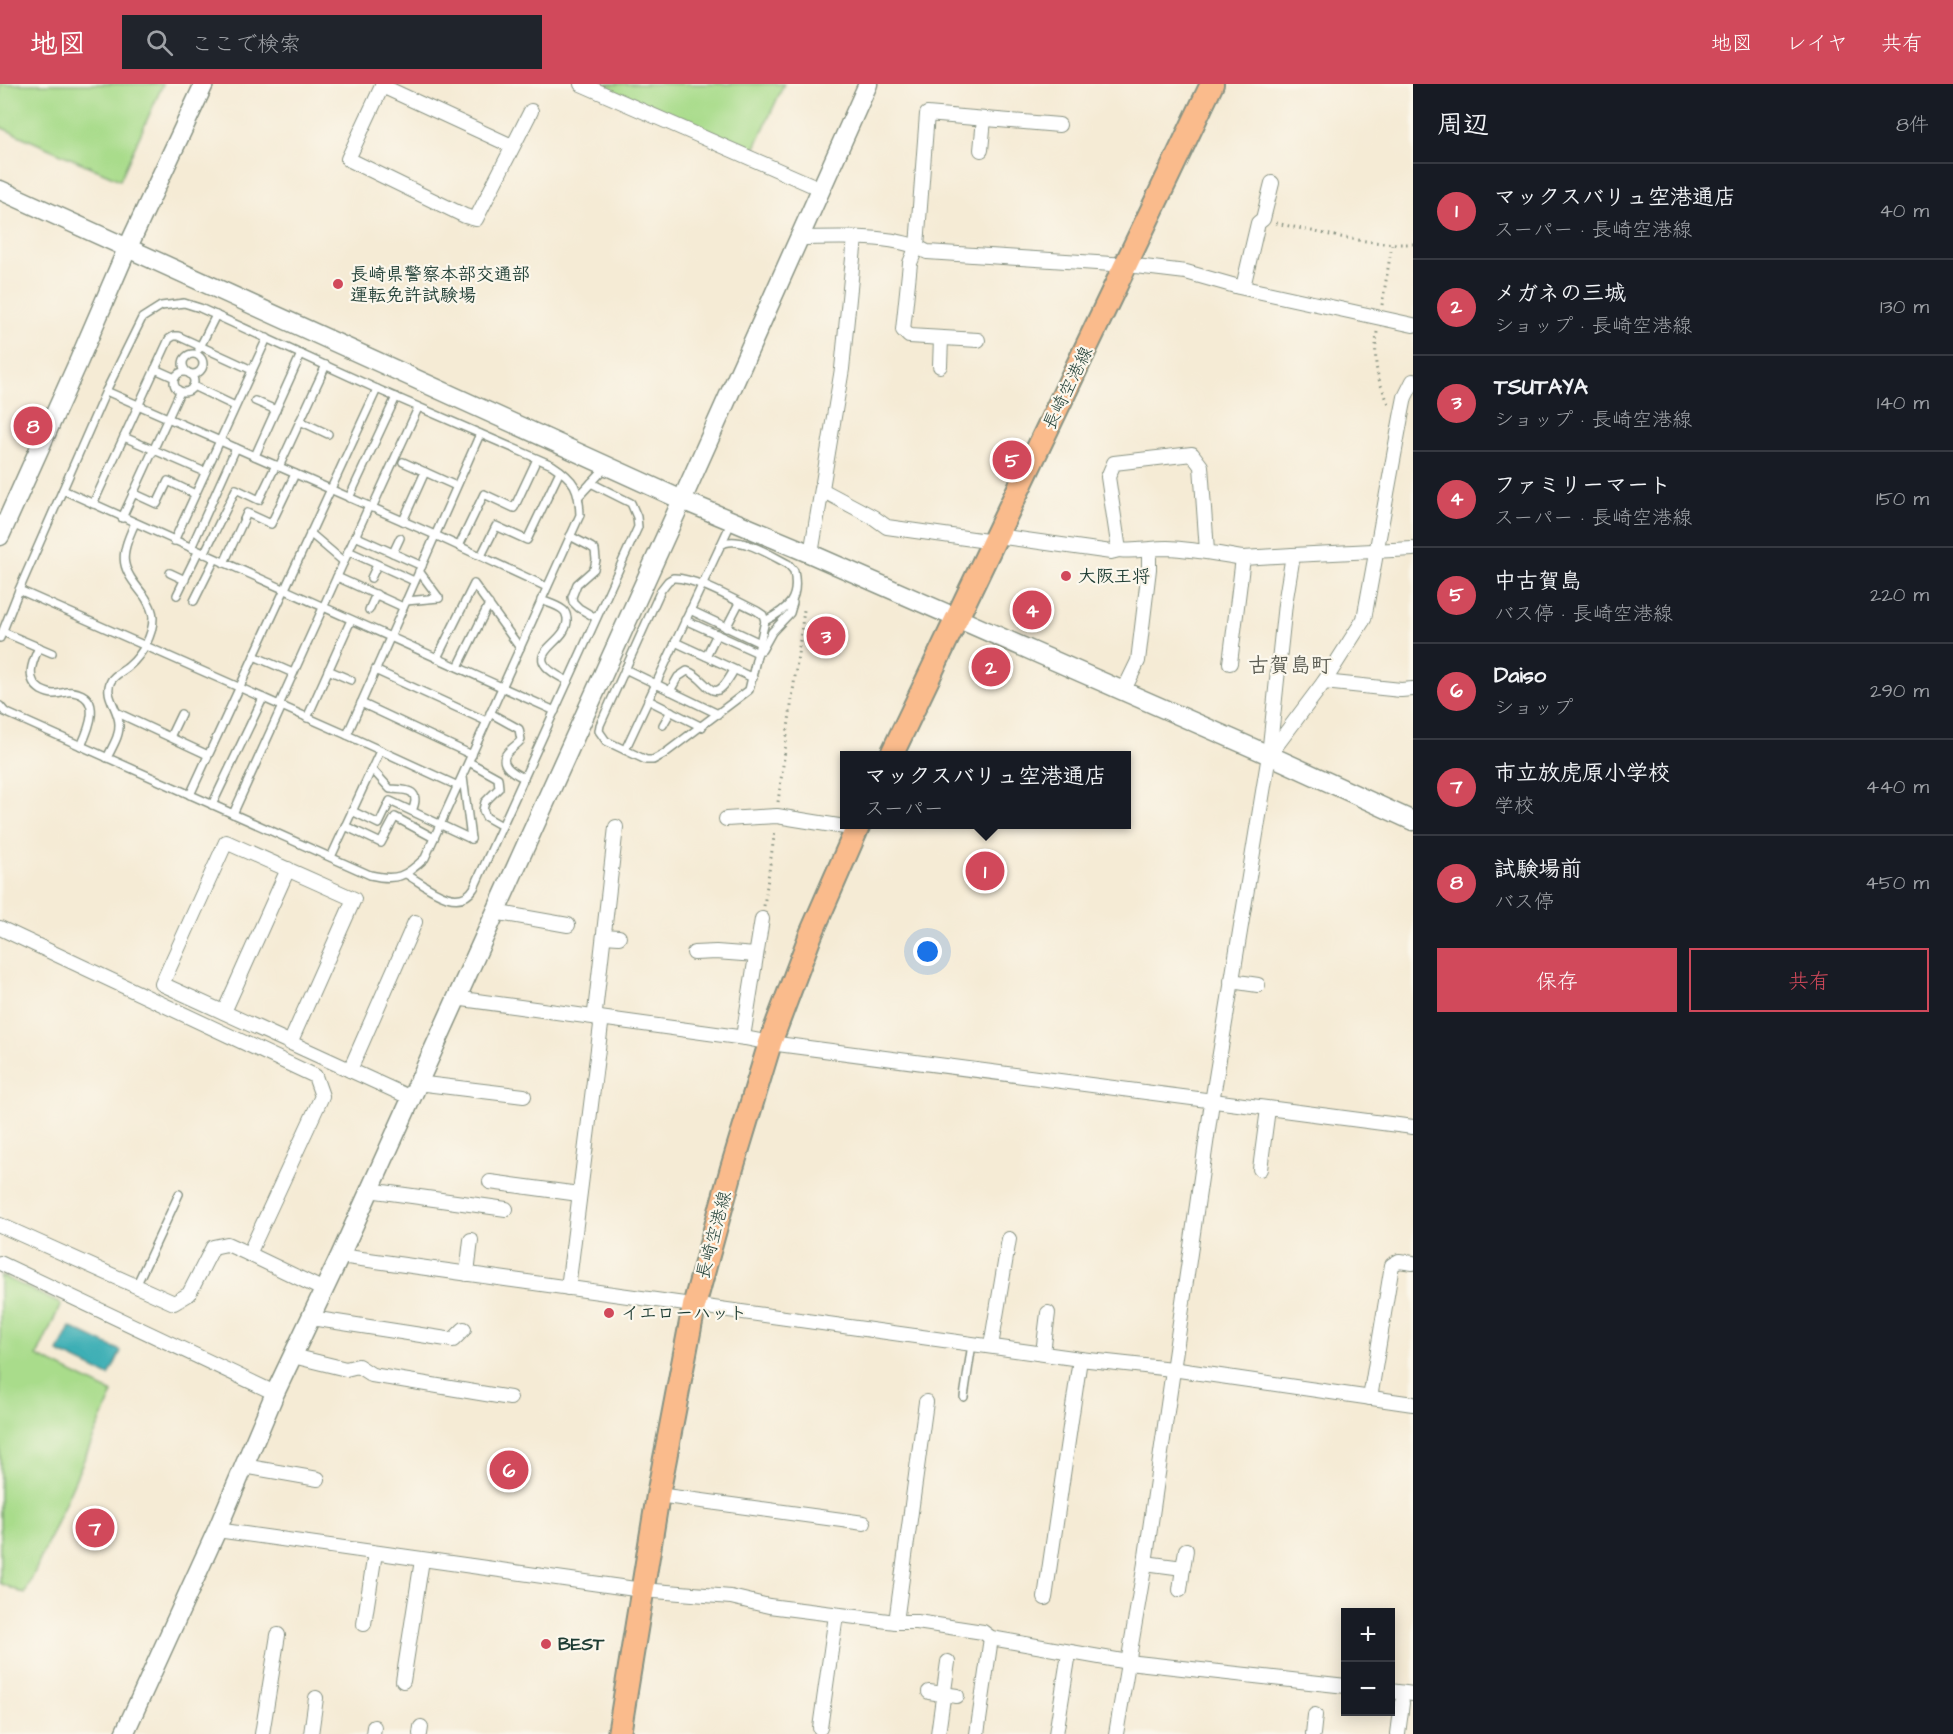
<!DOCTYPE html>
<html lang="ja">
<meta charset="utf-8">
<style>
body{margin:0;font-family:"Architects Daughter","Klee One",sans-serif;background:#20242c;color:#f1f3f6}
.controls{position:absolute;right:18px;bottom:18px;display:grid;overflow:hidden;border-radius:0px;box-shadow:0 3px 15px #0003}
.controls button{width:54px;height:54px;display:grid;place-items:center;padding:0;border:0;border-bottom:2px solid #363941;background:#171b24;color:#f1f3f6;font:30px sans-serif}
.you{position:absolute;left:928px;top:868px;width:21px;height:21px;margin:-15px;border:4px solid #fff;border-radius:50%;background:#1a73e8;box-shadow:0 0 0 9px #1a73e833}
.badge{display:grid;place-items:center;width:39px;height:39px;border-radius:50%;background:#d1495b;color:#fff;font-size:20px;font-weight:700}
.pin{position:absolute;translate:-50% -50%;border:3px solid #fff;box-shadow:0 2px 6px #0006}
.popup{position:absolute;left:840px;top:667px;width:291px;height:78px;box-sizing:border-box;display:grid;place-content:center;border-radius:0px;background:#171b24;filter:drop-shadow(0 2px 4px #0005);font-size:20px;white-space:nowrap;color:#9ea1a6}
.popup b{font-size:22px;color:#f1f3f6}
.popup::after{content:'';position:absolute;left:50%;top:100%;margin-left:-12px;border:12px solid transparent;border-top-color:#171b24}
.list{margin:0;padding:0;list-style:none}
h2{display:flex;justify-content:space-between;align-items:center;height:78px;margin:0;padding:0 24px;font-size:26px}
h2 small{font-size:20px;font-weight:400;color:#9ea1a6}
.list li{display:grid;grid-template-columns:39px 1fr auto;gap:18px;align-items:center;box-sizing:border-box;height:96px;padding:0 24px;border-top:2px solid #363941}
.list b{display:block;font-size:22px;white-space:nowrap}
.list p{margin:0;font-size:20px;white-space:nowrap;color:#9ea1a6}
.list em{font-size:20px;font-style:normal;color:#9ea1a6}
.actions{display:flex;gap:12px;padding:18px 24px}
.actions a{flex:1;padding:14px 0;border:2px solid #d1495b;border-radius:0px;text-align:center;font-size:21px;color:#d1495b}
.actions .main{background:#d1495b;color:#fff}
.icon{flex:none;width:33px;height:33px;fill:none;stroke:currentColor;stroke-width:2;stroke-linecap:round;stroke-linejoin:round}
.map{position:relative;flex:none;width:1413px;height:1650px;overflow:hidden}
header{display:flex;align-items:center;gap:36px;box-sizing:border-box;height:84px;padding:0 30px;background:#d1495b;color:#fff}
header strong{font-size:28px}
nav{display:flex;gap:33px;margin-inline-start:auto;font-size:21px}
.search{width:420px;height:54px;background:#20242c;display:flex;align-items:center;gap:15px;box-sizing:border-box;padding:0 21px;border-radius:0px;color:#9ea1a6;font-size:22px}
main{display:flex}
aside{flex:1;background:#171b24}
.map>svg:first-child{display:block}
.green{fill:#a9dc8b;stroke:#648c60;stroke-width:1.5}
.water{fill:#3eafb5;stroke:#2e7674;stroke-width:1.5}
.lines{fill:none;stroke-linecap:round;stroke-linejoin:round}
.service-casing{stroke:#8a9484;stroke-width:10}
.minor-casing{stroke:#8a9484;stroke-width:16}
.tertiary-casing{stroke:#8a9484;stroke-width:21}
.primary-casing{stroke:#8a9484;stroke-width:26}
.path{stroke:#8a9484;stroke-width:3;stroke-dasharray:1.5 4.5;stroke-linecap:butt}
.service{stroke:#fff;stroke-width:7}
.minor{stroke:#fff;stroke-width:14}
.tertiary{stroke:#fff;stroke-width:18}
.primary{stroke:#fabb8c;stroke-width:22}
.poi-dot{fill:#d1495b;stroke:#fbf7ec;stroke-width:2}
.labels{text-anchor:middle;dominant-baseline:central;stroke-width:4.5;stroke-linejoin:round;paint-order:stroke}
.poi-label{font-size:18px;font-weight:bold;fill:#1f3d34;stroke:#fbf7ec;text-anchor:start}
.street-label{font-size:18px;fill:#1f3d34;stroke:#fbf7ec}
.quarter-label{font-size:21px;font-weight:bold;fill:#5e5f55;stroke:#fbf7ec}
</style>
<header>
<strong>地図</strong>
<div class="search"><svg class="icon" aria-label="search" viewBox="0 0 24 24"><circle cx="10" cy="10" r="6"/><path d="M15 15l6 6"/></svg>ここで検索</div>
<nav><a>地図</a><a>レイヤ</a><a>共有</a></nav>
</header>
<main>
<div class="map">
<svg width="1413" height="1650" viewBox="0 0 1413 1650">
<rect width="100%" height="100%" fill="#fbf7ec"/>
<filter id="ink" filterUnits="userSpaceOnUse"><feTurbulence type="fractalNoise" baseFrequency=".0167" numOctaves="2"/><feDisplacementMap in="SourceGraphic" scale="12" xChannelSelector="R" yChannelSelector="G"/><feConvolveMatrix kernelMatrix="1 2 1 2 8 2 1 2 1" color-interpolation-filters="sRGB"/></filter>
<filter id="wash" filterUnits="userSpaceOnUse"><feTurbulence type="fractalNoise" baseFrequency=".008" numOctaves="4" result="noise"/><feDisplacementMap in="SourceGraphic" scale="24" xChannelSelector="R" yChannelSelector="G"/><feGaussianBlur stdDeviation="1.35" result="paint"/><feColorMatrix in="noise" values="0 0 0 0 0 0 0 0 0 0 0 0 0 0 0 0 0 1.4 0 .05"/><feComposite in="paint" operator="in"/></filter>
<g filter="url(#wash)">
<rect width="100%" height="100%" fill="#f5ebd5"/>
<g class="green">
<polygon points="0,0 163,0 120,96 0,43"/>
<polygon points="594,0 784,0 752,70"/>
<polygon points="0,1191 61,1220 37,1272 113,1309 25,1510 0,1499"/>
</g>
<polygon class="water" points="70,1243 121,1267 109,1292 58,1268"/>
</g>
<g filter="url(#ink)">
<g class="lines">
<defs>
<g id="service">
<polyline points="199,265 216,231"/>
<circle cx="193" cy="280" r="10"/>
<polyline points="155,285 175,294"/>
<circle cx="184" cy="298" r="10"/>
<polyline points="193,302 235,322"/>
<polyline points="106,307 435,451 547,503"/>
<polyline points="255,317 276,326"/>
<polyline points="300,337 328,350"/>
<polyline points="124,353 205,388"/>
<polyline points="255,372 301,270"/>
<polyline points="403,378 456,402"/>
<polyline points="279,383 326,281"/>
<polyline points="63,406 555,627"/>
<polyline points="133,409 157,420 168,397 195,410"/>
<polyline points="579,412 606,383"/>
<polyline points="349,414 396,313"/>
<polyline points="93,420 169,255 174,252 178,252 252,286"/>
<polyline points="372,424 418,324"/>
<polyline points="122,434 180,308"/>
<polyline points="403,437 425,388"/>
<polyline points="310,449 344,478"/>
<polyline points="355,452 422,482"/>
<polyline points="570,452 591,463 595,466 596,476 594,485 577,500 572,513 573,518 579,524 596,534"/>
<polyline points="174,457 267,254"/>
<polyline points="459,462 484,410 514,424 537,375"/>
<path d="M720,462C735,448 772,472 788,480L794,487C800,516 788,525 765,537"/>
<polyline points="191,464 236,364"/>
<polyline points="348,467 414,497"/>
<polyline points="393,469 400,454"/>
<polyline points="204,470 236,405 259,416 276,381"/>
<polyline points="481,472 496,442 527,456 560,387"/>
<polyline points="224,479 247,429 271,440 295,390"/>
<polyline points="419,487 439,514"/>
<polyline points="170,489 185,496"/>
<polyline points="337,493 403,523"/>
<polyline points="371,494 377,481"/>
<path d="M673,494C695,493 736,517 757,527L763,531L765,537L749,606L664,670L653,676H646L606,657L599,647L600,641L661,506L668,497Z"/>
<polyline points="19,506 347,651"/>
<polyline points="177,511 198,468"/>
<path d="M541,516C548,519 557,521 563,526C566,528 566,530 567,534C570,562 510,569 568,597"/>
<polyline points="194,517 215,475"/>
<polyline points="406,517 439,514"/>
<polyline points="369,526 376,510"/>
<polyline points="690,526 760,559"/>
<polyline points="685,536 758,569"/>
<polyline points="726,544 739,519"/>
<polyline points="3,548 52,569"/>
<path d="M0,554L19,506L106,307L142,234L161,222L184,219L200,224L377,305L552,381C575,396 579,404 580,431L425,774C405,793 397,797 370,791L5,628L0,622"/>
<polyline points="675,558 753,594"/>
<path d="M39,563C33,577 24,595 41,606C45,608 49,610 54,610C61,610 66,607 73,608C103,613 89,645 81,662"/>
<polyline points="762,566 772,548 790,529 793,519"/>
<polyline points="254,572 293,589"/>
<polyline points="706,572 717,550"/>
<polyline points="437,574 474,500 520,564"/>
<polyline points="458,583 489,520"/>
<polyline points="625,585 718,630"/>
<polyline points="328,586 351,596"/>
<polyline points="375,586 486,637"/>
<path d="M670,607L678,593L687,587C710,594 711,628 734,586"/>
<polyline points="648,616 702,643"/>
<polyline points="361,619 472,671"/>
<polyline points="279,621 369,422"/>
<polyline points="118,629 208,671"/>
<path d="M490,629L519,645L521,656C517,661 514,662 510,666C495,679 513,689 524,694"/>
<polyline points="307,634 351,536"/>
<polyline points="663,641 671,627"/>
<polyline points="170,653 181,630"/>
<polyline points="625,666 732,437"/>
<path d="M107,674C112,663 120,652 119,640C119,625 103,611 111,597C115,590 124,587 129,582C142,571 153,551 153,534C153,526 149,520 145,513C121,483 118,476 135,439"/>
<polyline points="469,678 498,694 499,704 485,718 483,726 486,733 502,742"/>
<path d="M372,685L390,705C405,706 422,704 412,727"/>
<polyline points="463,693 471,755"/>
<polyline points="458,702 347,651 480,350"/>
<polyline points="190,711 377,305"/>
<polyline points="212,721 263,614"/>
<polyline points="352,727 379,740 390,717 471,755"/>
<polyline points="233,730 282,622"/>
<polyline points="345,742 381,759 395,733 434,754"/>
<polyline points="331,773 380,667"/>
<path d="M406,790C425,801 458,830 474,804L638,443L637,433L631,419L591,399"/>
<polyline points="136,1202 179,1110"/>
<polyline points="964,1313 972,1260"/>
</g>
<g id="minor">
<polyline points="383,0 348,75 465,132 476,135 531,27"/>
<polyline points="581,0 821,105"/>
<polyline points="382,2 512,62"/>
<polyline points="981,66 984,35"/>
<path d="M798,154C834,154 896,149 927,168L1127,181L1186,188L1239,203L1413,241"/>
<polyline points="1243,203 1258,139 1263,135 1272,99"/>
<polyline points="978,256 909,252 903,246 910,179 917,162 927,30 1059,41"/>
<polyline points="940,282 941,254"/>
<polyline points="822,406 873,433 887,443 994,458"/>
<polyline points="997,452 1111,468 1119,466"/>
<path d="M1207,467L1201,382L1192,370L1114,379L1108,393L1119,466C1137,468 1150,464 1167,464C1193,465 1218,470 1243,474"/>
<polyline points="811,470 842,285 855,154"/>
<polyline points="1230,579 1243,474 1293,471"/>
<polyline points="1324,598 1401,606 1413,605"/>
<polyline points="1123,608 1138,577 1149,485 1149,466"/>
<polyline points="1270,670 1324,598 1364,535 1401,333 1405,313 1413,297"/>
<polyline points="726,735 777,732 857,745"/>
<polyline points="494,828 568,841"/>
<polyline points="0,844 315,992 322,1012 249,1170 324,1206"/>
<polyline points="604,852 619,853"/>
<polyline points="694,869 716,868 756,871"/>
<polyline points="1231,897 1258,901"/>
<polyline points="455,914 745,954 770,959 1413,1043"/>
<polyline points="224,928 288,785"/>
<polyline points="743,953 762,835"/>
<polyline points="290,959 354,815 226,758 162,900 411,1014"/>
<polyline points="350,986 415,838"/>
<polyline points="417,999 524,1012"/>
<polyline points="1260,1085 1268,1025"/>
<polyline points="490,1098 579,1110"/>
<polyline points="369,1106 506,1125"/>
<polyline points="0,1141 174,1219 189,1210 213,1163 227,1160 249,1170"/>
<polyline points="340,1172 1080,1275 1172,1285 1413,1320"/>
<polyline points="0,1179 275,1309"/>
<polyline points="467,1190 471,1156"/>
<polyline points="568,1204 601,941 595,928 616,743"/>
<polyline points="311,1234 453,1256 464,1245"/>
<polyline points="991,1262 1009,1155"/>
<polyline points="1043,1269 1048,1229"/>
<polyline points="293,1272 346,1285 358,1282 372,1291 510,1314"/>
<polyline points="1370,1314 1392,1181 1399,1177 1413,1179"/>
<polyline points="244,1382 318,1395"/>
<polyline points="658,1411 864,1439"/>
<polyline points="217,1446 642,1506 731,1513 769,1522 896,1538 917,1538 983,1548 991,1554 1128,1578 1346,1602"/>
<polyline points="1145,1479 1183,1484 1186,1466"/>
<polyline points="1180,1506 1183,1484"/>
<polyline points="1045,1514 1080,1275"/>
<polyline points="896,1538 926,1318"/>
<polyline points="364,1540 375,1469"/>
<polyline points="403,1597 422,1476"/>
<polyline points="1390,1607 1413,1610"/>
<polyline points="929,1608 957,1612"/>
<polyline points="820,1644 836,1531"/>
<polyline points="262,1650 278,1551"/>
<polyline points="311,1650 316,1614"/>
<polyline points="373,1650 374,1643"/>
<polyline points="420,1650 421,1643"/>
<polyline points="938,1650 948,1578"/>
<polyline points="977,1650 991,1554"/>
<polyline points="1056,1650 1069,1569"/>
<polyline points="1116,1650 1145,1479 1212,1018 1269,671 1285,520 1293,471 1413,465"/>
<polyline points="1313,1650 1315,1631"/>
<polyline points="1398,1650 1402,1619"/>
</g>
<g id="tertiary">
<polyline points="0,106 682,416 811,470 1269,671 1413,737"/>
<polyline points="0,452 77,281 127,165 204,0"/>
<polyline points="124,1650 217,1446 275,1309 340,1172 682,416 868,0"/>
</g>
<g id="primary">
<polyline points="891,672 1212,0"/>
<polyline points="619,1650 658,1411 694,1222 732,1084 770,959 811,850 859,740"/>
</g>
</defs>
<use href="#service" class="service-casing"/>
<use href="#minor" class="minor-casing"/>
<use href="#tertiary" class="tertiary-casing"/>
<use href="#primary" class="primary-casing"/>
<g class="path">
<path d="M1276,139C1321,149 1367,161 1413,160"/>
<polyline points="1382,221 1392,160"/>
<path d="M1377,248C1374,280 1375,290 1389,320"/>
<polyline points="778,718 804,526"/>
<polyline points="764,822 775,746"/>
</g>
<use href="#service" class="service"/>
<use href="#minor" class="minor"/>
<use href="#tertiary" class="tertiary"/>
<use href="#primary" class="primary"/>
</g>
</g>
<g class="poi-dot">
<circle cx="338" cy="200" r="6"/>
<circle cx="1066" cy="492" r="6"/>
<circle cx="609" cy="1229" r="6"/>
<circle cx="546" cy="1560" r="6"/>
</g>
<g class="labels">
<g class="poi-label">
<text x="350" y="190">長崎県警察本部交通部<tspan x="350" dy="21">運転免許試験場</tspan></text>
<text x="1078" y="492">大阪王将</text>
<text x="621" y="1229">イエローハット</text>
<text x="558" y="1560">BEST</text>
</g>
<g class="street-label">
<text transform="translate(1068 304) rotate(-64)">長崎空港線</text>
<text transform="translate(714 1151) rotate(-75)">長崎空港線</text>
</g>
<g class="quarter-label">
<text x="1290" y="581">古賀島町</text>
</g>
</g>
</svg>
<div class="controls">
<button>+</button>
<button>−</button>
</div>
<div class="you"></div>
<div class="pin badge" style="left:985px;top:787px">1</div>
<div class="popup"><b>マックスバリュ空港通店</b>スーパー</div>
<div class="pin badge" style="left:991px;top:583px">2</div>
<div class="pin badge" style="left:826px;top:552px">3</div>
<div class="pin badge" style="left:1032px;top:526px">4</div>
<div class="pin badge" style="left:1012px;top:376px">5</div>
<div class="pin badge" style="left:509px;top:1386px">6</div>
<div class="pin badge" style="left:95px;top:1444px">7</div>
<div class="pin badge" style="left:33px;top:342px">8</div>
</div>
<aside>
<h2>周辺<small>8件</small></h2>
<ul class="list">
<li><span class="badge">1</span><div><b>マックスバリュ空港通店</b><p>スーパー · 長崎空港線</p></div><em>40 m</em></li>
<li><span class="badge">2</span><div><b>メガネの三城</b><p>ショップ · 長崎空港線</p></div><em>130 m</em></li>
<li><span class="badge">3</span><div><b>TSUTAYA</b><p>ショップ · 長崎空港線</p></div><em>140 m</em></li>
<li><span class="badge">4</span><div><b>ファミリーマート</b><p>スーパー · 長崎空港線</p></div><em>150 m</em></li>
<li><span class="badge">5</span><div><b>中古賀島</b><p>バス停 · 長崎空港線</p></div><em>220 m</em></li>
<li><span class="badge">6</span><div><b>Daiso</b><p>ショップ</p></div><em>290 m</em></li>
<li><span class="badge">7</span><div><b>市立放虎原小学校</b><p>学校</p></div><em>440 m</em></li>
<li><span class="badge">8</span><div><b>試験場前</b><p>バス停</p></div><em>450 m</em></li>
</ul>
<div class="actions"><a class="main">保存</a><a>共有</a></div>
</aside>
</main>
